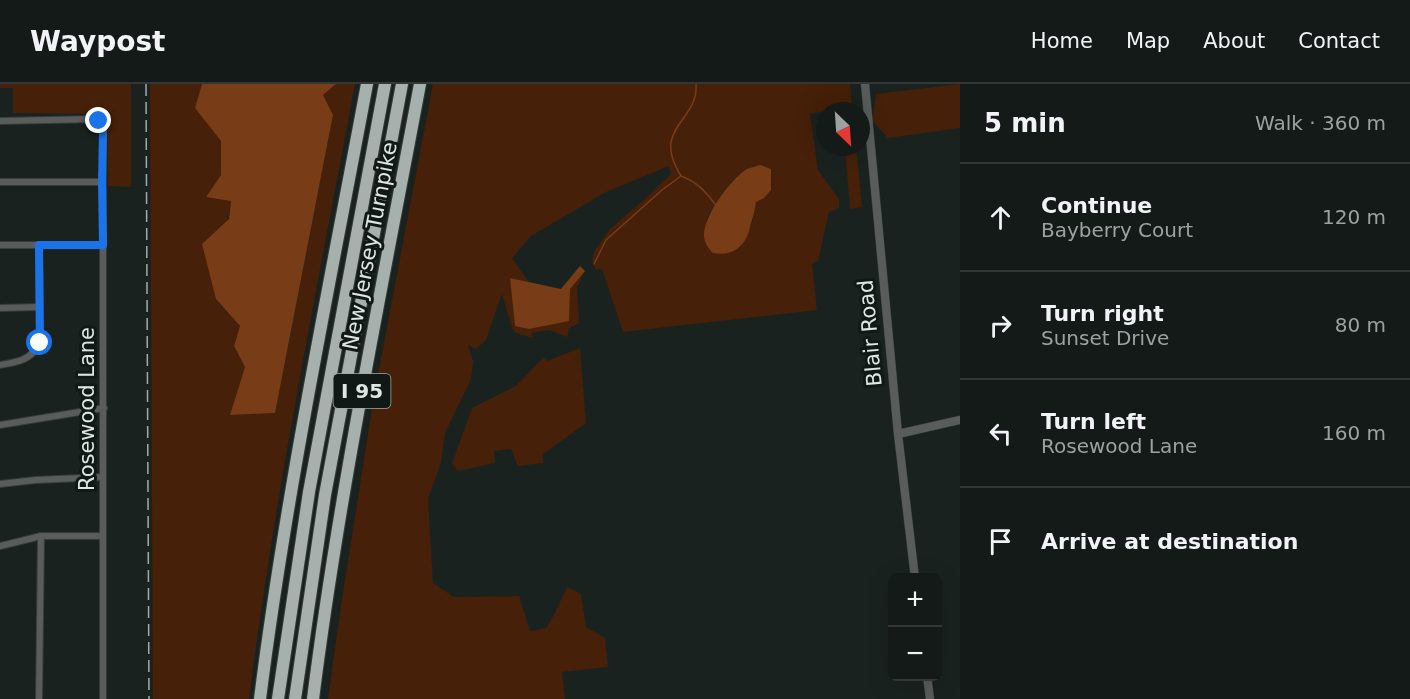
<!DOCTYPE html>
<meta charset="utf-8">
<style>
body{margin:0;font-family:"DejaVu Sans",sans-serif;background:#212725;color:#f1f3f6}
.controls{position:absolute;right:18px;bottom:18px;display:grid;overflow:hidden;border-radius:9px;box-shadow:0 6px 24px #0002}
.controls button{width:54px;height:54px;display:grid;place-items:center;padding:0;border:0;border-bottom:2px solid #333837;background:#141a18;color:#f1f3f6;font:30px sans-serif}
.compass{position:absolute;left:816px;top:18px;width:54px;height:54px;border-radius:50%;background:#141a18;box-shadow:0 6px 24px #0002;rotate:155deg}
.stop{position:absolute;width:18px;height:18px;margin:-14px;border:4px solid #1a73e8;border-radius:50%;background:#fff}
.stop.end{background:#1a73e8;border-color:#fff;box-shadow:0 2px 6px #0008}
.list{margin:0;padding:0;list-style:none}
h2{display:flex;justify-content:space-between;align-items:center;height:78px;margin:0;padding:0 24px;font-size:26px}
h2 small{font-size:20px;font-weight:400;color:#9da1a2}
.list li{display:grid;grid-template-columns:39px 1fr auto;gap:18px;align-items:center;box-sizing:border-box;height:108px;padding:0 24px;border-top:2px solid #333837}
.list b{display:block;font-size:22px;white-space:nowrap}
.list p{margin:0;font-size:20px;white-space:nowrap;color:#9da1a2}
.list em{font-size:20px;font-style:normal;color:#9da1a2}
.icon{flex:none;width:33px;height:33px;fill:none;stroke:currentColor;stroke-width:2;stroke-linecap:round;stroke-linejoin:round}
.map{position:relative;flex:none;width:960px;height:615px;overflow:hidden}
header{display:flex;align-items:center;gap:36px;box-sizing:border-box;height:84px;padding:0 30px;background:#141a18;border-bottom:2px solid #333837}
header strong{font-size:28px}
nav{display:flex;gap:33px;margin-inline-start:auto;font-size:21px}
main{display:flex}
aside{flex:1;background:#141a18}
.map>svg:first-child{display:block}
.green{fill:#462008;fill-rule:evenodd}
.water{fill:#783c17}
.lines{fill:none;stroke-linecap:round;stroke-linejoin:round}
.stream{stroke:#783c17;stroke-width:1.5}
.minor-casing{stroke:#363d3b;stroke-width:8}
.tertiary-casing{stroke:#363d3b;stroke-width:9}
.motorway-casing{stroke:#363d3b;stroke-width:14}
.minor{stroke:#585c5b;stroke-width:6}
.tertiary{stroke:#585c5b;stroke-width:8}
.motorway{stroke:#a6b0ad;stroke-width:12}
.rail{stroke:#a3aaa8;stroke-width:1.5;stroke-dasharray:12 6;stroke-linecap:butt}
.route{stroke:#1a73e8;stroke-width:8}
.labels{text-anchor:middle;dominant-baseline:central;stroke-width:6;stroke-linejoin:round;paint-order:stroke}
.shield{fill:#111917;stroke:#a2a8a6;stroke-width:1.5}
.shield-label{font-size:20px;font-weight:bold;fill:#e0e6e4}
.street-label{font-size:21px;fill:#e0e6e4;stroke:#111917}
</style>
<header>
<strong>Waypost</strong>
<nav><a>Home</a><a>Map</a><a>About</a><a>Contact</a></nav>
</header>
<main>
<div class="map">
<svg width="960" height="615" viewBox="0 0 960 615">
<rect width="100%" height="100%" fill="#1a2220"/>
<g class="green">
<polygon points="0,0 131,0 131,103 108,102 107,38 98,30 13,29 13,4 0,4"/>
<path d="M150,0H202L196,24L221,57V91L206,113L231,116L216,215L240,242L234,262L245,283L231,331L275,329L333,31L323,11L336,0H355C317,204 275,409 249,615H153Z"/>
<path d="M433,0H850L852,27H842L841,24L810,30L818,86L839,115V124L829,128L818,177L812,180L817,226L623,248L602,185L596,186L592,176L595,166L610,145L646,114L671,90L669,82L606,108L531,152L512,174L529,198L510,194L515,241L570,205L585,187L577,203L579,239L569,244L567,253L549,246L531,249L533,254L516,249L512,244L502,210L486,256L476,265L468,261L473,277L471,295L445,349L441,379L428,415L433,499L454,513L519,512L530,547L546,544L554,531L567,503L581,510L586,543L605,554L608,583L562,588L565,615H328L341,522L374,312ZM755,82L771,85C771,104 775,107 756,118C755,131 750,147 743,159L707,135C717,117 734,89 755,82Z"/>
<polygon points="960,0 960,44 888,54 872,37 876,10"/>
<polygon points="845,63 856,63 862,123 850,125"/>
<polygon points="580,264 586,339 543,370 543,379 518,382 511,365 494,367 495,379 458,387 452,380 472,324 516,302 544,273 547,277"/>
</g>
<g class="water">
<polygon points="202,0 336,0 323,11 333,31 275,329 230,331 245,283 234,262 240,242 216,215 202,160 229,135 231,117 206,113 221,91 221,57 195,24"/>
<path d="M761,81L771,85V106L764,114L756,118C755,125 754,130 752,136C750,141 750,146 748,150C742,166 729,172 713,169C709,165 705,160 704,153C703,132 730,96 747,85C752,83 756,82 761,81Z"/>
<polygon points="580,182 585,187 570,205 569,237 529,245 515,242 510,194 561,205"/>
</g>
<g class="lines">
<g class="stream">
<path d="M681,92C650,43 699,38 696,0"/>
<path d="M594,180L606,156L662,106L681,92C697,98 705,107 715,120"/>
</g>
<defs>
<g id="minor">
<polyline points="0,37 97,35 101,39 103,47 103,615"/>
<polyline points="0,98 102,98"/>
<polyline points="0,161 103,161"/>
<polyline points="0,224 40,223"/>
<path d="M0,281C18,278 31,276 40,259L39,161"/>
<polyline points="0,341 104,324"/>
<polyline points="0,400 36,396 103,393"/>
<polyline points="0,462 41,452 103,452"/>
<polyline points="39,615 41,452"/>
</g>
<g id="tertiary">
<polyline points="865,0 898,350 915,494"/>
<polyline points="898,350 960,336"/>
<polyline points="927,592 930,615"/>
</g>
<g id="motorway">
<path d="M260,615C286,409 329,204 367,0"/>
<polyline points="278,615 309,408 385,0"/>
<polyline points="295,615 325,411 402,0"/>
<path d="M313,615C339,409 382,204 420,0"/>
</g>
</defs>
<use href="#minor" class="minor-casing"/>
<use href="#tertiary" class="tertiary-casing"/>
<use href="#motorway" class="motorway-casing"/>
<use href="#minor" class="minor"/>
<use href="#tertiary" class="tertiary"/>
<use href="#motorway" class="motorway"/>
<polyline class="rail" points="146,0 149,615"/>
</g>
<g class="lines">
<polyline class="route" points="40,259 39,161 103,161 102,98 103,47 101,39 99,37"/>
</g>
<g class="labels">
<rect class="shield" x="333.5" y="290" width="57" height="34" rx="4.5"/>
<g class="shield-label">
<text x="362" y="307">I 95</text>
</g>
<g class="street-label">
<text transform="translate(370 162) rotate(-79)">New Jersey Turnpike</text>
<text transform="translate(870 249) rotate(-95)">Blair Road</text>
<text transform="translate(87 325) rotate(-90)">Rosewood Lane</text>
</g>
</g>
</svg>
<div class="controls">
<button>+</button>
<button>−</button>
</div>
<svg class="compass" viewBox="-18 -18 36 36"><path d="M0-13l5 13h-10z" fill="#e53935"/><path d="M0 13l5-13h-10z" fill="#9da1a2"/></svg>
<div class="stop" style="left:40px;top:259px"></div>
<div class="stop end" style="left:99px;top:37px"></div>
</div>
<aside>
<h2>5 min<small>Walk · 360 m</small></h2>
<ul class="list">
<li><svg class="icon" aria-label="ahead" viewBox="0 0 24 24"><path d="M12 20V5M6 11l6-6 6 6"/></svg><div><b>Continue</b><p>Bayberry Court</p></div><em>120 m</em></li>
<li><svg class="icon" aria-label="right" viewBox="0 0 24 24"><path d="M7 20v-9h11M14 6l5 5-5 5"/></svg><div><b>Turn right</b><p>Sunset Drive</p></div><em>80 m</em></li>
<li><svg class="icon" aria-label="left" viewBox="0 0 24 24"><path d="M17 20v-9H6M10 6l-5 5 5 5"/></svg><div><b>Turn left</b><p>Rosewood Lane</p></div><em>160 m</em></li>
<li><svg class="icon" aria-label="arrive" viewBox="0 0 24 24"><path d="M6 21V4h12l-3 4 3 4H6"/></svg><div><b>Arrive at destination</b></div></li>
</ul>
</aside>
</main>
